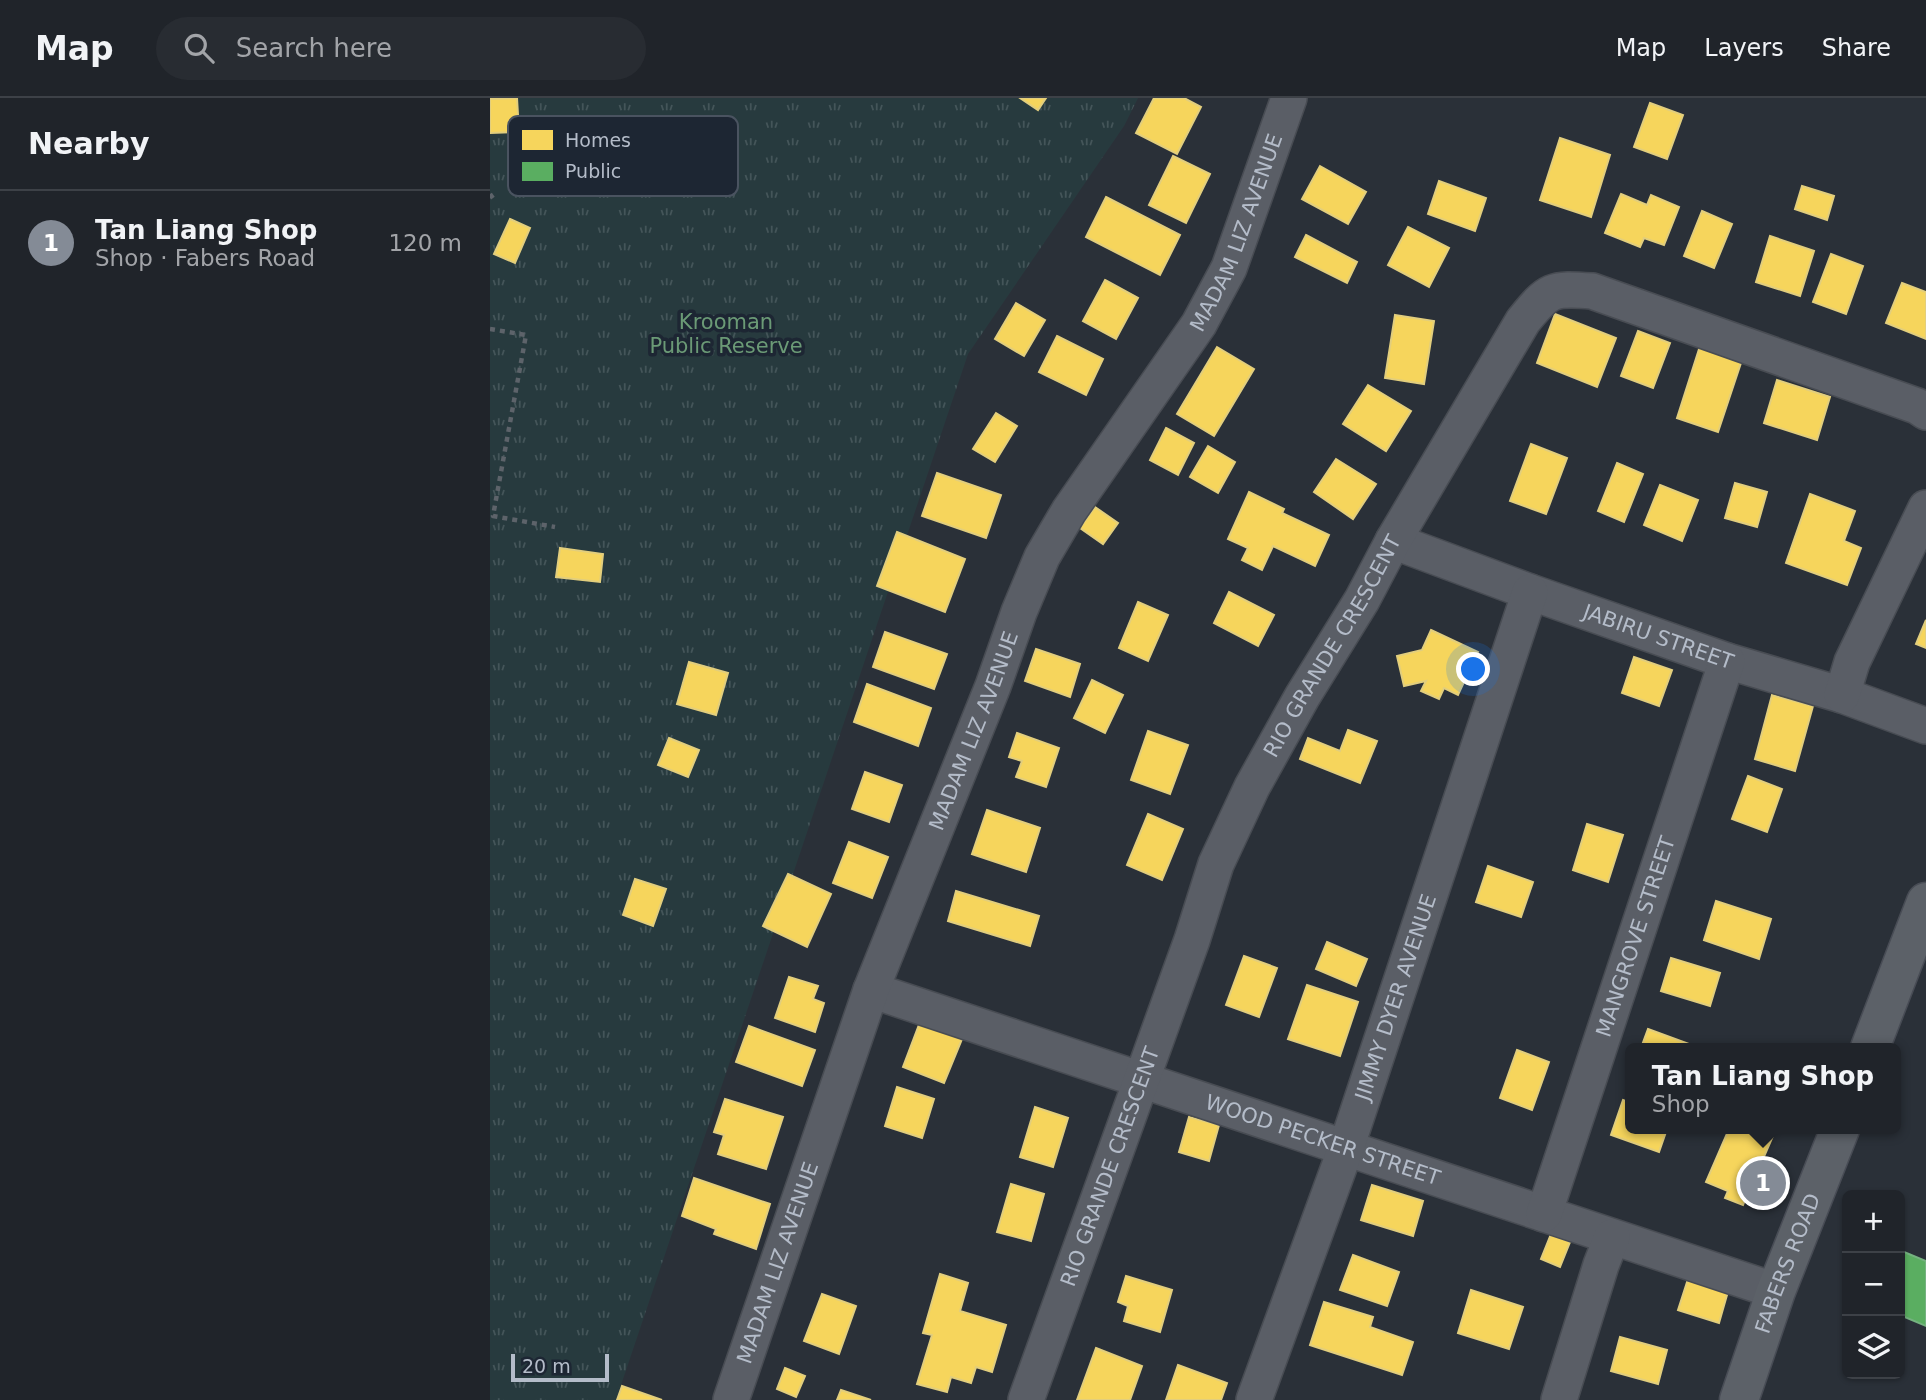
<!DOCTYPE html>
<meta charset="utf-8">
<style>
body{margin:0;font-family:"DejaVu Sans",sans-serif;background:#282c32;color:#f1f3f6}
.controls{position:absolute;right:21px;bottom:21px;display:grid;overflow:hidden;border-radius:10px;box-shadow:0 2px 5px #0004}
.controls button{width:63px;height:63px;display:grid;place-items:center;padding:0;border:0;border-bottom:2px solid #3d4147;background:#20242a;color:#f1f3f6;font:35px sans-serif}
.scale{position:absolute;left:21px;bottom:18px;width:98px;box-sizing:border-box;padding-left:7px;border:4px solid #b4bcc9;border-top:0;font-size:19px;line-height:24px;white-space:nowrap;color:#b4bcc9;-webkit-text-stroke:5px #1d2633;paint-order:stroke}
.you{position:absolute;left:984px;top:572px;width:24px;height:24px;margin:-18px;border:5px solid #fff;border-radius:50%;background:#1a73e8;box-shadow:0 0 0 10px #1a73e833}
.badge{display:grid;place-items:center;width:46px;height:46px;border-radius:50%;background:#848b96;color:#fff;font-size:23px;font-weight:700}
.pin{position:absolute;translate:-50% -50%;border:4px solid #fff;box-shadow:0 2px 7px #0006}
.popup{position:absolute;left:1135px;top:945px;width:276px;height:91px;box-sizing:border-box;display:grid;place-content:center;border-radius:10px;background:#20242a;filter:drop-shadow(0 2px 5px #0005);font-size:23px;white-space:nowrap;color:#a2a4a8}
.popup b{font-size:26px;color:#f1f3f6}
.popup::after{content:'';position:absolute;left:50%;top:100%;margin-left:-14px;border:14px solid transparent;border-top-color:#20242a}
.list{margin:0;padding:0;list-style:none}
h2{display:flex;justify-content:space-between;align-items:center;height:91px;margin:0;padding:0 28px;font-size:30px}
h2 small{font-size:23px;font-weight:400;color:#a2a4a8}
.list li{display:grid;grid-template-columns:46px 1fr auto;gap:21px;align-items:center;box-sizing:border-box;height:105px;padding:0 28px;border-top:2px solid #3d4147}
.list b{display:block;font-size:26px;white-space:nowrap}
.list p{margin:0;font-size:23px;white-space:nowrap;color:#a2a4a8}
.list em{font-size:23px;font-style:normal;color:#a2a4a8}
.icon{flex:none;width:38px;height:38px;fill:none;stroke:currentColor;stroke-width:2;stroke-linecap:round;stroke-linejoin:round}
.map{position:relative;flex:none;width:1436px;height:1302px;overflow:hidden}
header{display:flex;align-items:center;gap:42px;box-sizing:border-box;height:98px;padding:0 35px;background:#20242a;border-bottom:2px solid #3d4147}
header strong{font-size:33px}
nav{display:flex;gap:38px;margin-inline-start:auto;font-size:24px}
.search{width:490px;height:63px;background:#282c32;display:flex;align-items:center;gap:18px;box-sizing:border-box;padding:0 24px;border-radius:38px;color:#a2a4a8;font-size:26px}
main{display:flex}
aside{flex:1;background:#20242a}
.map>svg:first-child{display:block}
.park{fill:url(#park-tufts)}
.homes{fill:#f6d55c;stroke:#e2ce7d;stroke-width:2}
.public{fill:#5aae61;stroke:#75b280;stroke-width:2}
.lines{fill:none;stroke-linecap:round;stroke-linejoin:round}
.minor-casing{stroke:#484c53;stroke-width:38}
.major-casing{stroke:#484c55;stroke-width:41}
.path{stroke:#5d636a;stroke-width:4.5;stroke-dasharray:5 5;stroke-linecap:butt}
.minor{stroke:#5a5e66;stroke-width:35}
.major{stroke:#5c6168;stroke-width:38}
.labels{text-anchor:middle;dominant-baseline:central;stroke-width:7;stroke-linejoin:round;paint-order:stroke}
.street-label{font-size:21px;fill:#b4bcc9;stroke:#1d2633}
.park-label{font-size:21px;fill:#6b9a76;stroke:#1d2633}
.key{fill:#1d2633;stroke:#4a5360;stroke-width:2}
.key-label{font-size:19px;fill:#b4bcc9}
</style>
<header>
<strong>Map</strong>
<div class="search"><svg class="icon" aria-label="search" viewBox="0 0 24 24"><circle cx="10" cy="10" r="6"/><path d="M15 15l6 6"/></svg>Search here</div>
<nav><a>Map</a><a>Layers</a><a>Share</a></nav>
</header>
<main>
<aside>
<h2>Nearby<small></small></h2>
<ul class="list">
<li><span class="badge">1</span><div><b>Tan Liang Shop</b><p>Shop · Fabers Road</p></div><em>120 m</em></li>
</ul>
</aside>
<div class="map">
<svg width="1436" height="1302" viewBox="0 0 1436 1302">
<defs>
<pattern id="park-tufts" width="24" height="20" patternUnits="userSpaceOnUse" patternTransform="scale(1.75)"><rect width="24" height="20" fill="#273a3e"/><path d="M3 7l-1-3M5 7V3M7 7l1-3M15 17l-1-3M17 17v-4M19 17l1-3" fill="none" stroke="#445559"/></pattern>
</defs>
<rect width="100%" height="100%" fill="#2a3038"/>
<polygon class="park" points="0,0 648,0 634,28 478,256 126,1302 0,1302"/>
<g class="homes">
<polygon points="27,0 29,34 0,35 0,1"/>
<polygon points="530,0 556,0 548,12"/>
<polygon points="664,0 694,0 711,9 687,56 646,35"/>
<polygon points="1160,5 1193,17 1177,61 1144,49"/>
<polygon points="1070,40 1120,57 1101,119 1050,102"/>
<polygon points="683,58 720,76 696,125 659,107"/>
<polygon points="830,68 876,94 858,126 812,101"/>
<polygon points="949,83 996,100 985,133 938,116"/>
<polygon points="1312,88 1344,98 1337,122 1305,111"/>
<polygon points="1131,96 1157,107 1161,97 1189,109 1174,147 1154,140 1150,149 1115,135"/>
<polygon points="616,99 690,137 670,177 596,139"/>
<polygon points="1212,113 1242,126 1224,170 1194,158"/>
<polygon points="20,121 40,130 25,165 4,156"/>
<polygon points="918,129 959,150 939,189 898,167"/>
<polygon points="816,137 867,164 857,185 805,159"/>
<polygon points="1280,138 1324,153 1310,198 1266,184"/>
<polygon points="1341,156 1373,168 1356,216 1323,204"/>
<polygon points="615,182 648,200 626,241 593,223"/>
<polygon points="1412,185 1436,194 1436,241 1396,225"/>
<polygon points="526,205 555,222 534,258 505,241"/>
<polygon points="1065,216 1126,240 1107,289 1047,265"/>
<polygon points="905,217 944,223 934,286 895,280"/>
<polygon points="1148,233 1180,245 1163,290 1131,278"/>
<polygon points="567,238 613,261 596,297 549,274"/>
<polygon points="1210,248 1252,262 1228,334 1187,320"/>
<polygon points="727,249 764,271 724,338 687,316"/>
<polygon points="1287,282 1340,299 1327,342 1274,325"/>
<polygon points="878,287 921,313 896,353 853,326"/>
<polygon points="506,315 527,328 505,364 483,351"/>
<polygon points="676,330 704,345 688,377 660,362"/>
<polygon points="1041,346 1077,360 1056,416 1020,403"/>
<polygon points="718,348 745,364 728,395 700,379"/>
<polygon points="846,361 886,386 863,421 824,394"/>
<polygon points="1127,365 1153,376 1134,424 1108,413"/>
<polygon points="447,375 511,397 496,440 432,418"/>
<polygon points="1245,385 1277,394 1267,429 1235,420"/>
<polygon points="1170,387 1208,402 1192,443 1154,427"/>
<polygon points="759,394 794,411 792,415 839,437 825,468 783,448 772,472 752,462 758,450 738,441"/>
<polygon points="1320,396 1365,413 1354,443 1371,450 1357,487 1296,465"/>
<polygon points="605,409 628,425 613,446 590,430"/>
<polygon points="407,434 475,461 455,514 387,488"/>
<polygon points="70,450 113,456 110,484 66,479"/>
<polygon points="739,494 784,517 768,548 724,525"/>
<polygon points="648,504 678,517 658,563 629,550"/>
<polygon points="1436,522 1436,550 1426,546"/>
<polygon points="941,532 988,554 968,597 954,590 949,601 931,593 936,583 914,588 907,558 932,552"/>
<polygon points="395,534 457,556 444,591 383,569"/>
<polygon points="546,551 590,566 580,599 535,583"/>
<polygon points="1144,559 1182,572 1169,608 1132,595"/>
<polygon points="199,564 238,575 226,617 187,606"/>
<polygon points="602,582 633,597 615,635 584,620"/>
<polygon points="377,586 441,610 428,648 364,624"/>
<polygon points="1282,597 1323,608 1305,673 1265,661"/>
<polygon points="858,632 887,643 870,685 810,661 818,640 850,653"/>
<polygon points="658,633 698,647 680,696 641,682"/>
<polygon points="527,635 569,650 556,689 526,679 532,663 519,659"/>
<polygon points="179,640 209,652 198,679 168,667"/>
<polygon points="375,674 412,687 399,724 362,711"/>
<polygon points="1258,678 1292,691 1277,734 1242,721"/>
<polygon points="497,712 550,730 536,774 482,756"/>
<polygon points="658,716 693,731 672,782 637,767"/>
<polygon points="1097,726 1133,737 1118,784 1083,772"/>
<polygon points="359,744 398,759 382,800 343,785"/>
<polygon points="998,768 1043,784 1031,819 986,804"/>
<polygon points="298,776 341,796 317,849 273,828"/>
<polygon points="145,781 176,791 163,828 133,817"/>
<polygon points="466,793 549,818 540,848 458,823"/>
<polygon points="1226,803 1281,821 1269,861 1214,842"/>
<polygon points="837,844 877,861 866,888 826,871"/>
<polygon points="754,858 787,870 769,919 736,907"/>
<polygon points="1181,860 1230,875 1220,908 1171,893"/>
<polygon points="299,879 328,888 323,901 334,905 325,934 285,920"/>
<polygon points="817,887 868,904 850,958 798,941"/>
<polygon points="430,924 472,941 454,985 413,969"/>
<polygon points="259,928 325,952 312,988 246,964"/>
<polygon points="1158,931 1202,947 1201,950 1151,950"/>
<polygon points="1027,952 1059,964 1042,1012 1010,1000"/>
<polygon points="407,989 444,1001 432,1040 395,1028"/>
<polygon points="235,1001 293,1019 276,1071 228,1056 234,1037 224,1034"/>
<polygon points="1133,1002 1140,1005 1140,1031 1177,1031 1169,1054 1121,1037"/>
<polygon points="545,1009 578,1020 563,1069 530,1059"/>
<polygon points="699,1019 729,1027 719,1063 689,1054"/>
<polygon points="1239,1031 1286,1031 1253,1107 1235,1100 1238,1093 1216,1084"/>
<polygon points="204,1080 280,1106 266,1151 224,1136 226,1131 192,1118"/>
<polygon points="521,1086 554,1096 541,1143 507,1134"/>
<polygon points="882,1087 933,1103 923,1138 871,1122"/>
<polygon points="1061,1136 1080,1144 1070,1169 1051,1161"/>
<polygon points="863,1157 909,1174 897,1208 850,1192"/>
<polygon points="450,1176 478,1185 470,1213 516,1227 502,1274 486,1269 481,1285 461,1279 457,1294 427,1286 442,1237 433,1235"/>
<polygon points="636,1178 682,1192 670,1234 634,1223 638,1208 628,1204"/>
<polygon points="1199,1178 1239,1190 1229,1225 1188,1212"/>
<polygon points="981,1192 1033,1209 1019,1251 968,1235"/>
<polygon points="332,1196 366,1208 349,1256 314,1243"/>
<polygon points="834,1204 883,1219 880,1229 923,1244 912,1277 820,1247"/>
<polygon points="1130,1239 1177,1252 1168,1286 1121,1273"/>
<polygon points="606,1250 652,1268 640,1302 587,1302"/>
<polygon points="688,1267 737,1285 731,1302 676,1302"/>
<polygon points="295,1270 315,1278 306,1299 287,1291"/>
<polygon points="132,1288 172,1302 127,1302"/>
<polygon points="351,1292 381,1302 347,1302"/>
</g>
<polygon class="public" points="1414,1154 1436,1163 1436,1228 1410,1217 1410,1164"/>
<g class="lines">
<defs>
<g id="minor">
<path id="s1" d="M903,443L1040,494L1237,563L1352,597L1436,628"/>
<polyline points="1352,597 1362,564 1436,410"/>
<path id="s2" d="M381,892L1286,1193"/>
<path id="s3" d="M1054,1116L1237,563"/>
<path id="s4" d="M241,1302L381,892L503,588L529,514L552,459L579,413L709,226L739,170L799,0"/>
<path id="s5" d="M536,1302L702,842L726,766L762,689L812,599L872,502L903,443L1033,223C1059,191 1061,190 1102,193L1427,308L1436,314"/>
<path id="s6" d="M764,1302L856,1050L1040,494"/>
<polyline points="1069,1302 1111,1167 1122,1139"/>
</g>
<g id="major">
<polyline points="1380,950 1436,804"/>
<path id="s7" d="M1249,1302L1286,1193L1350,1031"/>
</g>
</defs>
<use href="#minor" class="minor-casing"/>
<use href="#major" class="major-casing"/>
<g class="path">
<polyline points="0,96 5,103"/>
<polyline points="0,231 36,237 3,418 65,429"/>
</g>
<use href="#minor" class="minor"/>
<use href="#major" class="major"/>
</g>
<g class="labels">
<g class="street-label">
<text stroke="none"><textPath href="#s4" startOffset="1279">MADAM LIZ AVENUE</textPath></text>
<text stroke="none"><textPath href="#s1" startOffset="282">JABIRU STREET</textPath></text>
<text stroke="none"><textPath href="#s5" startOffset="816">RIO GRANDE CRESCENT</textPath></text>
<text stroke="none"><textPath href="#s4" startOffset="712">MADAM LIZ AVENUE</textPath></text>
<text stroke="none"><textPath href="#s3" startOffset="292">MANGROVE STREET</textPath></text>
<text stroke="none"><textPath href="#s6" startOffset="427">JIMMY DYER AVENUE</textPath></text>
<text stroke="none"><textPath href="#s2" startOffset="476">WOOD PECKER STREET</textPath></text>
<text stroke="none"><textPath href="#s5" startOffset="248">RIO GRANDE CRESCENT</textPath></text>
<text stroke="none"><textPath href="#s4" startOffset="145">MADAM LIZ AVENUE</textPath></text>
<text stroke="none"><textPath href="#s7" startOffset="145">FABERS ROAD</textPath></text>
</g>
<g class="park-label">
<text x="236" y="224">Krooman<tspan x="236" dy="24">Public Reserve</tspan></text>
</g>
</g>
<rect x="18" y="18" width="230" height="80" rx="10" class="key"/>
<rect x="32" y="32" width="31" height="20" fill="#f6d55c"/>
<rect x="32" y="64" width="31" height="19" fill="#5aae61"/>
<g class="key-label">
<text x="75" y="49">Homes</text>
<text x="75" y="80">Public</text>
</g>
</svg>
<div class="controls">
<button>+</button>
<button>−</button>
<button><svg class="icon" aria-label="layers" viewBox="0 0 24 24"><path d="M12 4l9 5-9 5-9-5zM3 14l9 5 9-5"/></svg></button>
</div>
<div class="scale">20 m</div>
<div class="you"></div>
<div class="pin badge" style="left:1273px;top:1085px">1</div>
<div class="popup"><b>Tan Liang Shop</b>Shop</div>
</div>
</main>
